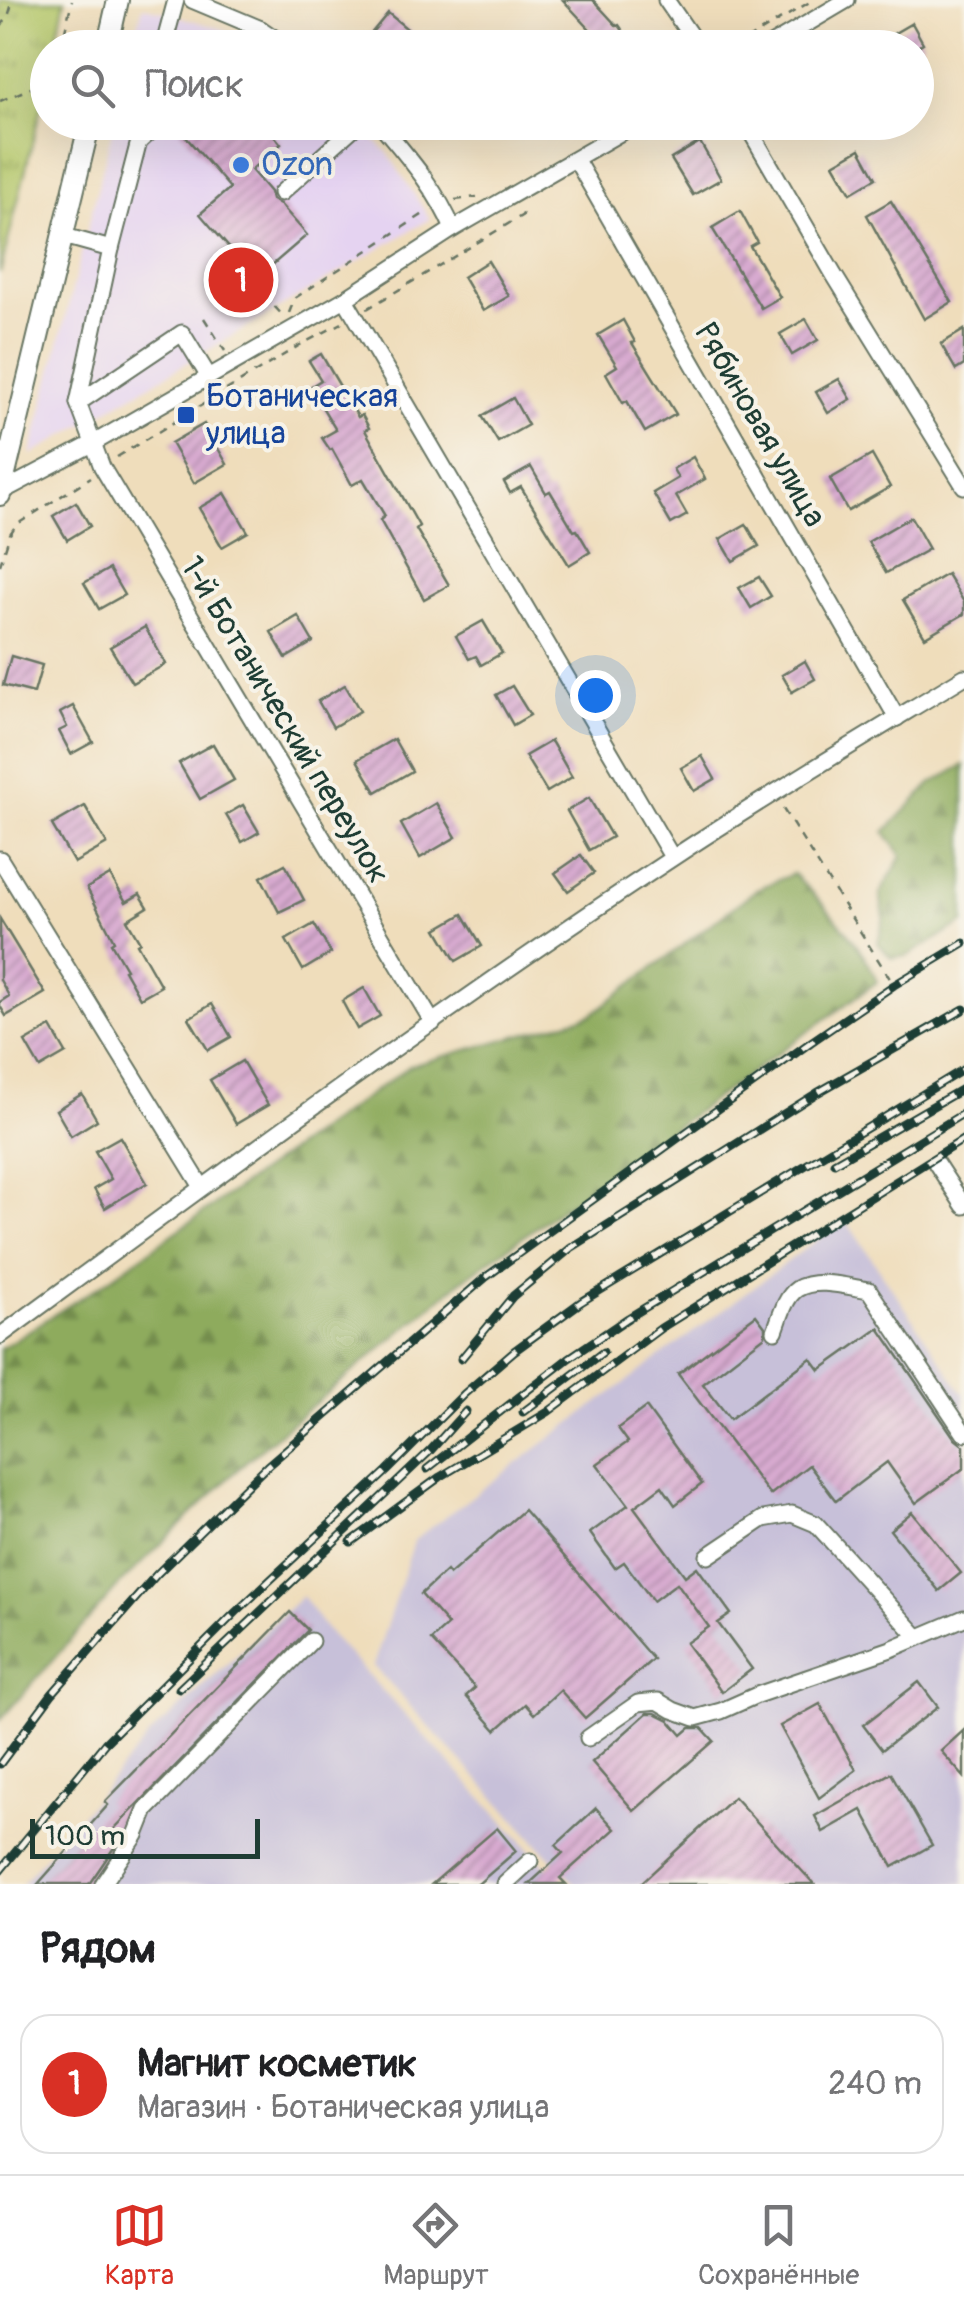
<!DOCTYPE html>
<html lang="ru">
<meta charset="utf-8">
<style>
body{margin:0;font-family:Pangolin,sans-serif;background:#f2f2f2;color:#202124}
.scale{position:absolute;left:30px;bottom:25px;width:230px;box-sizing:border-box;padding-left:10px;border:5px solid #1f3d34;border-top:0;font-size:28px;line-height:35px;white-space:nowrap;color:#1f3d34;-webkit-text-stroke:8px #f7f3e8;paint-order:stroke}
.you{position:absolute;left:595px;top:695px;width:35px;height:35px;margin:-25px;border:8px solid #fff;border-radius:50%;background:#1a73e8;box-shadow:0 0 0 15px #1a73e833}
.badge{display:grid;place-items:center;width:65px;height:65px;border-radius:50%;background:#d93025;color:#fff;font-size:32px;font-weight:700}
.pin{position:absolute;translate:-50% -50%;border:5px solid #fff;box-shadow:0 2px 10px #0006}
.list{margin:0;padding:0;list-style:none}
h2{display:flex;justify-content:space-between;align-items:center;height:130px;margin:0;padding:0 40px;font-size:42px}
h2 small{font-size:32px;font-weight:400;color:#757577}
.list li{display:grid;grid-template-columns:65px 1fr auto;gap:30px;align-items:center;box-sizing:border-box;height:140px;margin:0 20px 20px;padding:0 20px;border:2px solid #e0e0e0;border-radius:30px}
.list b{display:block;font-size:38px;white-space:nowrap}
.list p{margin:0;font-size:32px;white-space:nowrap;color:#757577}
.list em{font-size:32px;font-style:normal;color:#757577}
.icon{flex:none;width:55px;height:55px;fill:none;stroke:currentColor;stroke-width:2;stroke-linecap:round;stroke-linejoin:round}
.map{position:relative;flex:none;width:964px;height:1884px;overflow:hidden}
.search{position:absolute;background:#fff;box-shadow:0 10px 40px #0002;left:30px;right:30px;top:30px;height:110px;display:flex;align-items:center;gap:25px;box-sizing:border-box;padding:0 35px;border-radius:55px;color:#757577;font-size:38px}
.sheet{height:290px;background:#fff}
nav{display:flex;justify-content:space-around;align-items:center;box-sizing:border-box;height:140px;border-top:2px solid #e0e0e0;background:#fff;font-size:28px;color:#757577}
nav a{display:grid;justify-items:center;gap:5px}
nav .on{color:#d93025}
.map>svg:first-child{display:block}
.built{fill:#e5d3f1}
.industrial{fill:#c7c0d9}
.grass{fill:url(#grass-tufts);stroke:#69824e;stroke-width:2.5}
.forest{fill:url(#forest-firs);stroke:#567448;stroke-width:2.5}
.building{fill:url(#building-hatch)}
.lines{fill:none;stroke-linecap:round;stroke-linejoin:round}
.minor-casing{stroke:#687563;stroke-width:19}
.major-casing{stroke:#687563;stroke-width:24}
.path{stroke:#687563;stroke-width:2.5;stroke-dasharray:8 8;stroke-linecap:butt}
.minor{stroke:#fff;stroke-width:15}
.major{stroke:#fff;stroke-width:20}
.rail-casing{stroke:#1f3d34;stroke-width:9}
.rail{stroke:#f7f3e8;stroke-width:5;stroke-dasharray:15;stroke-linecap:butt}
.shop-dot{fill:#3f7fe0;stroke:#f7f3e8;stroke-width:4}
.transit-dot{fill:#1a4fb4;stroke:#f7f3e8;stroke-width:4}
.labels{text-anchor:middle;dominant-baseline:central;stroke-width:8;stroke-linejoin:round;paint-order:stroke}
.shop-label{font-size:32px;fill:#366cbe;stroke:#f7f3e8;text-anchor:start}
.transit-label{font-size:32px;fill:#164399;stroke:#f7f3e8;text-anchor:start}
.street-label{font-size:32px;fill:#1f3d34;stroke:#f7f3e8}
</style>
<div class="map">
<svg width="964" height="1884" viewBox="0 0 964 1884">
<defs>
<pattern id="grass-tufts" width="24" height="20" patternUnits="userSpaceOnUse" patternTransform="scale(2.5)"><rect width="24" height="20" fill="#b3c669"/><path d="M3 7l-1-3M5 7V3M7 7l1-3M15 17l-1-3M17 17v-4M19 17l1-3" fill="none" stroke="#91a257"/></pattern>
<pattern id="forest-firs" width="22" height="20" patternUnits="userSpaceOnUse" patternTransform="scale(2.5)"><rect width="22" height="20" fill="#8eab5d"/><path d="M5 1l3.5 6h-7zM16 11l3.5 6h-7z" fill="#738c4e"/></pattern>
<pattern id="building-hatch" width="6" height="6" patternUnits="userSpaceOnUse" patternTransform="scale(2.5)"><rect width="6" height="6" fill="#d8aad0"/><path d="M-1 1l2-2M0 6l6-6M5 7l2-2" fill="none" stroke="#af8caa"/></pattern>
</defs>
<rect width="100%" height="100%" fill="#f7f3e8"/>
<filter id="ink" filterUnits="userSpaceOnUse"><feTurbulence type="fractalNoise" baseFrequency=".01" numOctaves="2"/><feDisplacementMap in="SourceGraphic" scale="20" xChannelSelector="R" yChannelSelector="G"/><feConvolveMatrix kernelMatrix="1 2 1 2 8 2 1 2 1" color-interpolation-filters="sRGB"/></filter>
<filter id="wash" filterUnits="userSpaceOnUse"><feTurbulence type="fractalNoise" baseFrequency=".0048" numOctaves="4" result="noise"/><feDisplacementMap in="SourceGraphic" scale="40" xChannelSelector="R" yChannelSelector="G"/><feGaussianBlur stdDeviation="2.25" result="paint"/><feColorMatrix in="noise" values="0 0 0 0 0 0 0 0 0 0 0 0 0 0 0 0 0 1.4 0 .05"/><feComposite in="paint" operator="in"/></filter>
<g filter="url(#wash)">
<rect width="100%" height="100%" fill="#efddbb"/>
<g class="built">
<polygon points="143,6 222,29 256,47 132,48"/>
<polygon points="114,123 356,123 387,152 430,219 31,455"/>
</g>
<g class="industrial">
<polygon points="845,1219 964,1394 964,1884 575,1884 373,1666 415,1539"/>
<polygon points="302,1596 328,1632 562,1884 22,1884 149,1736"/>
</g>
<polygon class="grass" points="0,0 65,0 55,47 48,48 47,83 0,273"/>
<g class="forest">
<polygon points="964,765 964,923 907,956 891,958 878,943 884,917 880,894 902,856 885,832 931,784"/>
<path d="M793,874C818,898 867,949 877,982L461,1281L245,1462L119,1585L0,1720V1349L107,1281L410,1066L591,1015L757,889Z"/>
</g>
<g id="blocks">
<g class="building">
<polygon points="563,0 593,0 617,26 619,25 635,48 587,48 599,39"/>
<polygon points="388,13 418,38 410,48 359,48"/>
<polygon points="912,23 923,43 915,48 869,48"/>
<polygon points="173,122 263,122 281,144 251,170 270,192 272,200 280,204 307,235 256,279 200,214 230,188"/>
<polygon points="700,142 721,179 693,195 671,159"/>
<polygon points="860,149 876,178 851,193 834,164"/>
<polygon points="891,201 952,302 924,319 867,215"/>
<polygon points="740,211 757,242 750,246 780,297 761,308 712,228"/>
<polygon points="488,261 509,296 483,311 463,277"/>
<polygon points="806,319 818,340 792,355 780,334"/>
<polygon points="623,320 635,342 632,343 676,414 645,432 627,401 623,403 606,373 617,366 598,335"/>
<polygon points="964,330 964,365 956,370 941,344"/>
<polygon points="321,354 358,417 362,415 369,428 365,430 419,526 416,529 449,585 424,599 380,520 385,516 363,479 352,485 332,449 330,450 322,438 336,430 310,387 321,380 309,361"/>
<polygon points="839,379 851,399 828,413 816,392"/>
<polygon points="513,398 528,425 498,442 482,416"/>
<polygon points="204,424 227,464 194,483 171,443"/>
<polygon points="872,455 890,487 848,511 830,479"/>
<polygon points="693,457 705,479 676,496 687,515 671,524 653,493 678,478 673,469"/>
<polygon points="531,467 546,493 550,491 574,531 577,530 590,552 569,565 521,487 510,493 504,482"/>
<polygon points="225,493 248,532 222,547 199,508"/>
<polygon points="76,502 90,526 67,540 53,516"/>
<polygon points="911,517 929,549 886,573 868,542"/>
<polygon points="746,524 759,546 733,561 720,539"/>
<polygon points="109,569 124,595 99,609 84,583"/>
<polygon points="947,574 964,602 964,614 925,637 903,600"/>
<polygon points="759,577 771,596 751,608 739,588"/>
<polygon points="298,616 313,642 286,658 271,632"/>
<polygon points="483,621 502,653 481,665 476,656 469,659 456,636"/>
<polygon points="145,627 166,664 132,683 110,647"/>
<polygon points="11,656 42,665 34,693 3,685"/>
<polygon points="805,661 815,679 792,692 782,675"/>
<polygon points="345,685 360,711 333,727 318,701"/>
<polygon points="512,686 530,715 513,725 496,695"/>
<polygon points="73,706 93,742 71,754 59,731 67,727 60,713"/>
<polygon points="394,739 412,771 376,792 357,760"/>
<polygon points="551,741 572,777 547,792 525,756"/>
<polygon points="213,744 234,780 200,799 179,763"/>
<polygon points="702,756 715,779 694,791 681,768"/>
<polygon points="589,798 612,837 589,850 567,811"/>
<polygon points="436,803 456,837 420,858 401,824"/>
<polygon points="243,805 259,832 242,842 226,815"/>
<polygon points="85,806 107,844 74,863 52,825"/>
<polygon points="581,855 594,873 568,891 555,873"/>
<polygon points="285,864 304,900 279,912 261,877"/>
<polygon points="110,875 126,902 140,894 148,907 127,920 140,942 137,944 161,986 140,998 124,970 126,969 111,943 114,941 87,888"/>
<polygon points="463,914 482,946 456,961 437,929"/>
<polygon points="0,919 45,993 6,1016 0,1006 0,1002 9,996 0,980"/>
<polygon points="314,924 331,953 303,970 286,940"/>
<polygon points="364,988 380,1016 357,1029 342,1001"/>
<polygon points="212,1004 231,1037 208,1050 189,1018"/>
<polygon points="51,1027 66,1053 40,1068 25,1042"/>
<polygon points="242,1061 268,1105 236,1124 210,1080"/>
<polygon points="82,1094 97,1120 71,1136 56,1110"/>
<polygon points="120,1137 147,1183 105,1208 94,1189 111,1179 95,1151"/>
<polygon points="756,1315 765,1327 765,1336 703,1384 730,1419 811,1358 820,1370 879,1328 955,1439 964,1446 964,1468 916,1503 887,1462 836,1501 809,1465 770,1495 678,1374"/>
<polygon points="646,1407 702,1484 675,1505 662,1486 634,1507 685,1576 697,1567 731,1614 718,1623 752,1669 722,1692 686,1643 709,1627 677,1583 653,1601 624,1562 615,1568 590,1533 628,1505 597,1464 628,1442 618,1428"/>
<polygon points="524,1510 653,1659 585,1718 560,1690 534,1714 525,1704 496,1730 466,1696 475,1688 431,1640 448,1625 421,1594 446,1571 449,1575"/>
<polygon points="912,1512 961,1573 939,1591 890,1530"/>
<polygon points="290,1612 308,1630 114,1829 122,1836 89,1884 38,1884 108,1805 105,1802"/>
<polygon points="919,1682 938,1707 882,1750 863,1725"/>
<polygon points="820,1704 856,1770 819,1798 780,1726"/>
<polygon points="647,1713 655,1713 669,1720 682,1735 690,1728 702,1728 714,1741 634,1811 592,1762"/>
<polygon points="964,1730 964,1777 941,1751"/>
<polygon points="891,1773 932,1845 893,1867 862,1810 823,1832 815,1816"/>
<polygon points="734,1797 814,1884 640,1884"/>
<polygon points="596,1808 615,1829 560,1878 566,1884 529,1884 563,1853 556,1845"/>
<polygon points="497,1828 516,1851 478,1884 432,1884"/>
</g>
</g>
</g>
<g filter="url(#ink)">
<use href="#blocks" fill-opacity="0" stroke="#687563" stroke-width="2.5"/>
<g class="lines">
<defs>
<g id="minor">
<polyline points="192,0 261,29 289,48"/>
<polyline points="666,0 699,48"/>
<polyline points="163,48 176,0"/>
<polyline points="241,48 261,29"/>
<polyline points="766,48 847,0"/>
<polyline points="144,122 111,249 78,403 102,467 433,1023"/>
<path d="M379,122C407,156 436,188 453,229"/>
<polyline points="745,122 834,275 964,486"/>
<polyline points="139,142 161,122"/>
<polyline points="576,160 897,718"/>
<polyline points="281,193 360,122"/>
<polyline points="64,236 111,249"/>
<polyline points="345,299 672,857"/>
<polyline points="78,403 182,333 209,377"/>
<polyline points="1,492 92,444 345,299 453,229 639,122"/>
<polyline points="0,859 202,1187"/>
<polyline points="936,1163 964,1206"/>
<path d="M775,1331C780,1318 785,1297 797,1289C817,1277 848,1287 869,1290L964,1433"/>
<path d="M0,1336C222,1173 444,1008 674,857C769,794 867,736 964,677"/>
<polyline points="708,1556 763,1519 792,1514 816,1524 918,1637"/>
<polyline points="588,1738 638,1703 658,1701 673,1710 695,1718 721,1711 757,1695 891,1649 964,1618"/>
<polyline points="103,1884 136,1835 146,1810 311,1641"/>
<polyline points="505,1884 530,1861"/>
</g>
<g id="major">
<polyline points="107,48 118,0"/>
<polyline points="0,495 90,122"/>
</g>
</defs>
<use href="#minor" class="minor-casing"/>
<use href="#major" class="major-casing"/>
<g class="path">
<polyline points="0,27 8,17 13,0"/>
<polyline points="61,48 72,0"/>
<polyline points="733,48 813,0"/>
<polyline points="0,101 48,81"/>
<polyline points="455,200 477,197"/>
<polyline points="253,283 285,318"/>
<polyline points="367,309 523,215 518,207"/>
<polyline points="289,313 295,298 425,213"/>
<polyline points="204,318 225,351"/>
<polyline points="117,457 300,345 342,323"/>
<polyline points="0,565 10,534 16,525 91,477"/>
<polyline points="783,809 894,985"/>
</g>
<use href="#minor" class="minor"/>
<use href="#major" class="major"/>
<defs>
<g id="rail">
<polyline points="834,1163 964,1088"/>
<polyline points="461,1359 513,1296 571,1248 817,1093 964,1009"/>
<polyline points="523,1412 603,1352"/>
<polyline points="427,1469 569,1358 628,1318 964,1113"/>
<polyline points="351,1542 440,1477 548,1412 661,1328 964,1139"/>
<polyline points="179,1689 430,1451 466,1411"/>
<polyline points="0,1764 52,1694 157,1574 267,1466 486,1277 811,1042 894,985 964,943"/>
<polyline points="0,1871 105,1743 236,1612 387,1471 464,1394 514,1351 581,1302 964,1069"/>
</g>
</defs>
<use href="#rail" class="rail-casing"/>
<use href="#rail" class="rail"/>
</g>
</g>
<circle class="shop-dot" cx="241" cy="165" r="10"/>
<rect class="transit-dot" x="176" y="405" width="20" height="20" rx="5"/>
<g class="labels">
<g class="shop-label">
<text x="261" y="165">Ozon</text>
</g>
<g class="transit-label">
<text x="206" y="397">Ботаническая<tspan x="206" dy="37">улица</tspan></text>
</g>
<g class="street-label">
<text transform="translate(760 425) rotate(60)">Рябиновая улица</text>
<text transform="translate(285 720) rotate(59)">1-й Ботанический переулок</text>
</g>
</g>
</svg>
<div class="scale">100 m</div>
<div class="you"></div>
<div class="pin badge" style="left:241px;top:280px">1</div>
<div class="search"><svg class="icon" aria-label="search" viewBox="0 0 24 24"><circle cx="10" cy="10" r="6"/><path d="M15 15l6 6"/></svg>Поиск</div>
</div>
<section class="sheet">
<h2>Рядом<small></small></h2>
<ul class="list">
<li><span class="badge">1</span><div><b>Магнит косметик</b><p>Магазин · Ботаническая улица</p></div><em>240 m</em></li>
</ul>
</section>
<nav>
<a class="on"><svg class="icon" aria-label="map" viewBox="0 0 24 24"><path d="M3 6l6-2 6 2 6-2v14l-6 2-6-2-6 2zM9 4v14M15 6v14"/></svg>Карта</a>
<a><svg class="icon" aria-label="directions" viewBox="0 0 24 24"><path d="M12 3l9 9-9 9-9-9zM9 14v-3h6M13 9l2 2-2 2"/></svg>Маршрут</a>
<a><svg class="icon" aria-label="saved" viewBox="0 0 24 24"><path d="M7 4h10v16l-5-4-5 4z"/></svg>Сохранённые</a>
</nav>
